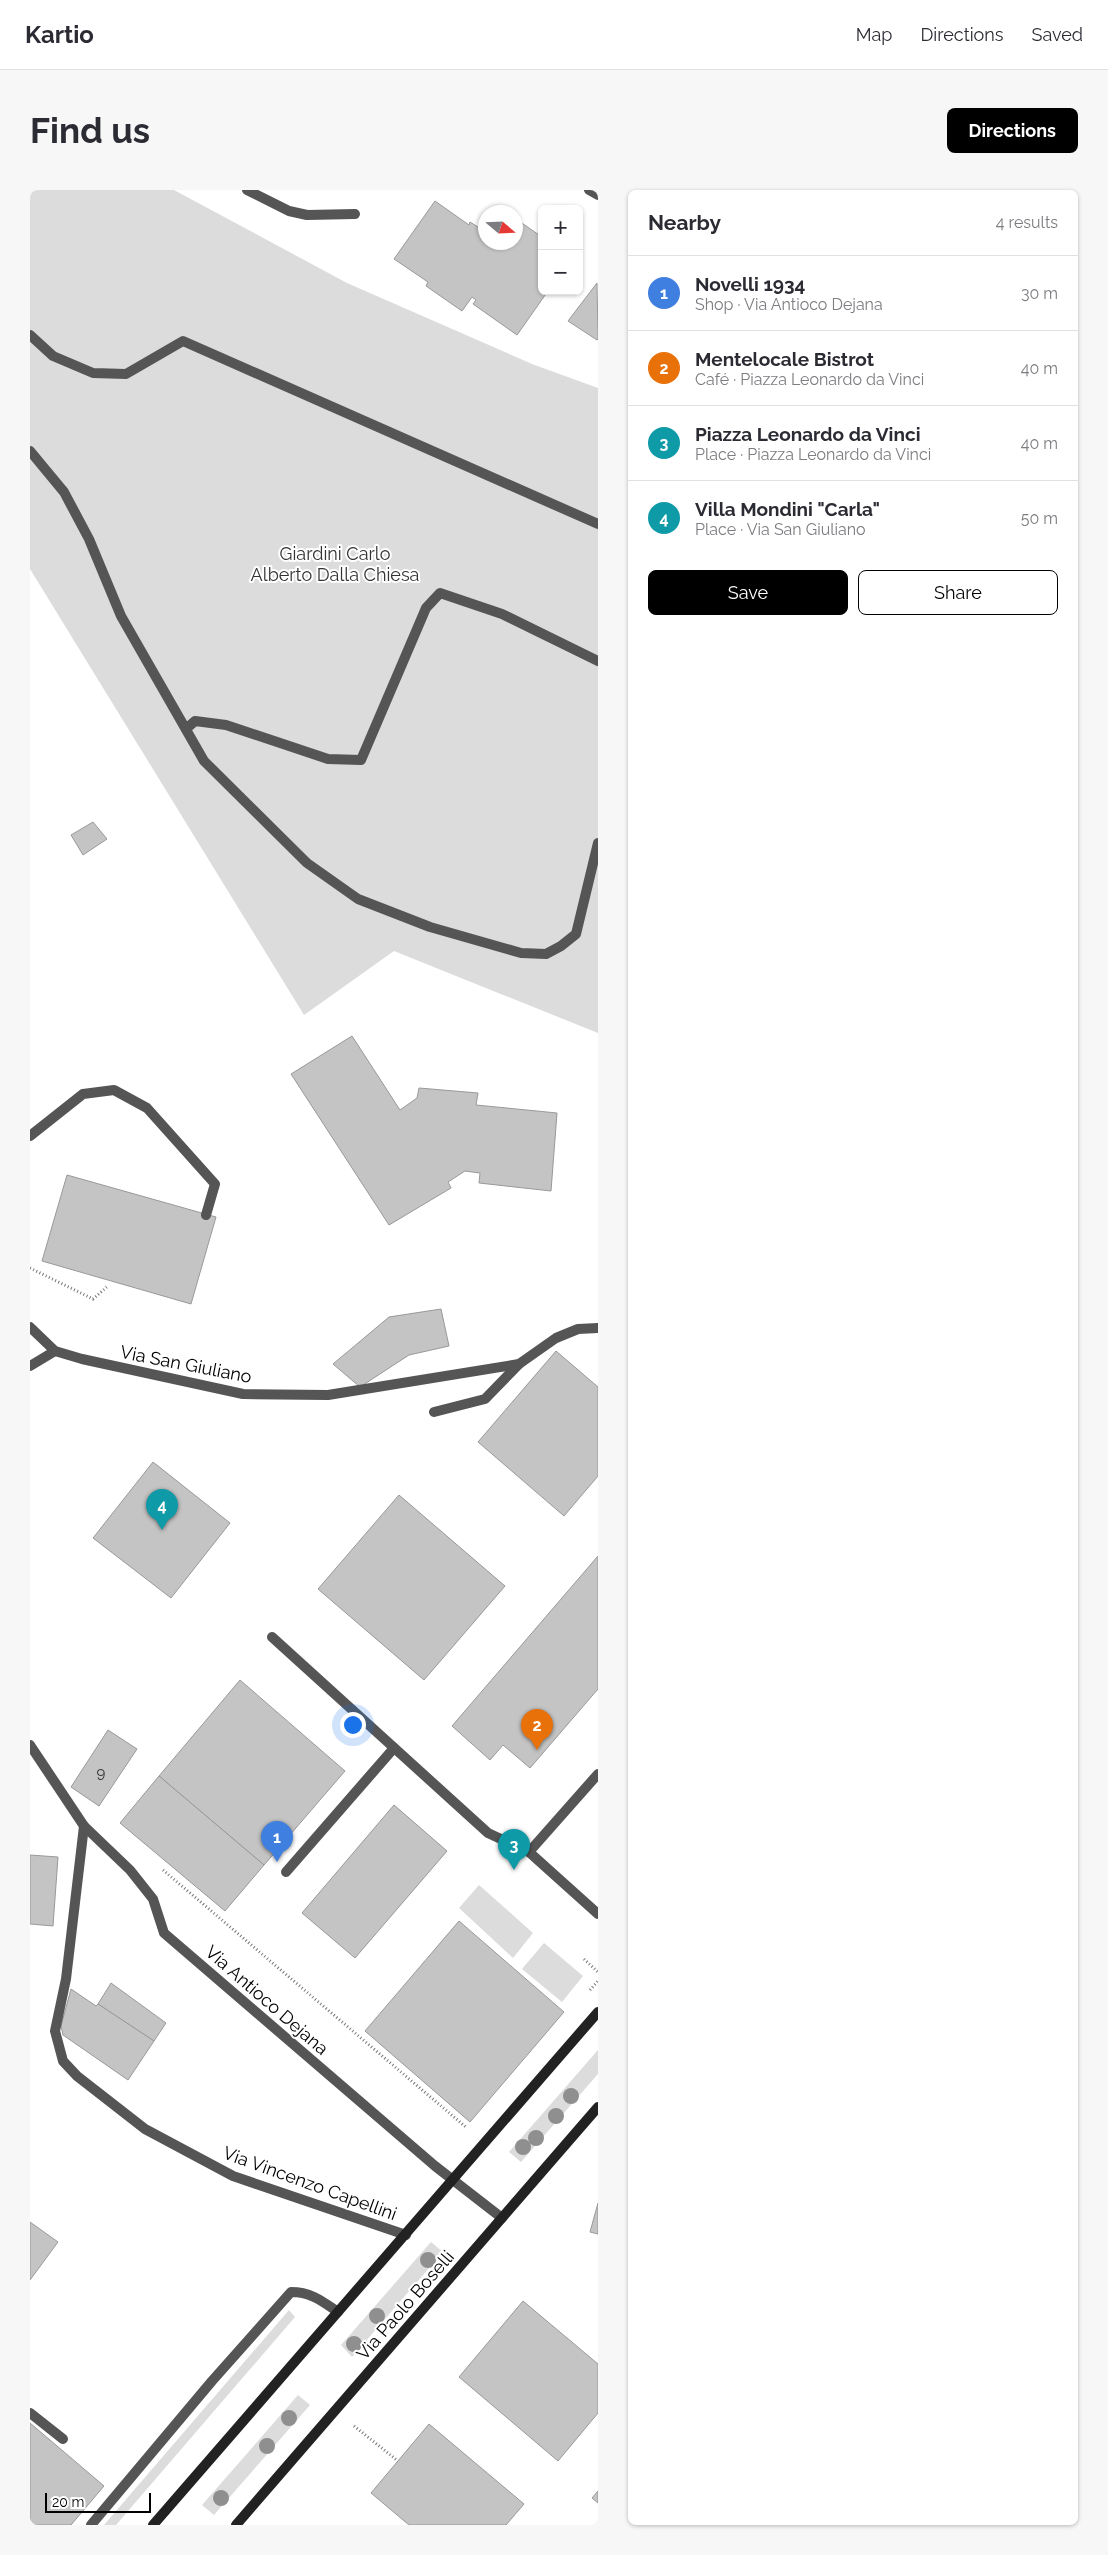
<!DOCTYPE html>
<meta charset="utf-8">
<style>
body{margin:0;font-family:Raleway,sans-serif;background:#f7f7f7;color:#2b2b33}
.controls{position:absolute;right:15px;top:15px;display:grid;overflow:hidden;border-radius:8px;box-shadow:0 1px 4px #0004}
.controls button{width:45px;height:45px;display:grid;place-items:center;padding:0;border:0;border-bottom:1px solid #e1e1e2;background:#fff;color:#2b2b33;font:25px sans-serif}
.compass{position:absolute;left:448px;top:15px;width:45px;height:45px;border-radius:50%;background:#fff;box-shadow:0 1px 4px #0004;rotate:109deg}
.scale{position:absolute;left:15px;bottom:12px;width:106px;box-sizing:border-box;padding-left:5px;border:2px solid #000;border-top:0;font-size:14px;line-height:18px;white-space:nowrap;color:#000;-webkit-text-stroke:4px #fff;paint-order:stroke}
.you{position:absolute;left:322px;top:1534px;width:18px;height:18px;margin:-12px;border:4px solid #fff;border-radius:50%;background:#1a73e8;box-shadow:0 0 0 8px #1a73e833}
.badge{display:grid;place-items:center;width:32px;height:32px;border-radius:50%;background:#000;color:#fff;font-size:16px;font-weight:700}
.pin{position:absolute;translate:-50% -41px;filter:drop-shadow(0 1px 2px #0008)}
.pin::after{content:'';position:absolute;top:26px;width:18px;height:15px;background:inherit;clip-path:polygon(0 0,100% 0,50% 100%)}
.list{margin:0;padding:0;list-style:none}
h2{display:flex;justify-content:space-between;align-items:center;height:65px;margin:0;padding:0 20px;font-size:21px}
h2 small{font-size:16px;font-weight:400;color:#7c7c81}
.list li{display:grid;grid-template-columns:32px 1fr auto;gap:15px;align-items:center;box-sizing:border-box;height:75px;padding:0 20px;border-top:1px solid #e1e1e2}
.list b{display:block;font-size:19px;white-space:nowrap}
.list p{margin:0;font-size:16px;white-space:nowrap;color:#7c7c81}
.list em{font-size:16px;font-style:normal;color:#7c7c81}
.actions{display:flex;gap:10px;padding:15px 20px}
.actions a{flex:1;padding:11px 0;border:1px solid #000;border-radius:8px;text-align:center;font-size:18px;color:#000}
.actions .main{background:#000;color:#fff}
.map{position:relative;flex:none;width:568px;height:2335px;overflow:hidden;border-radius:8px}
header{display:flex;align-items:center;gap:30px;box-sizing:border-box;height:70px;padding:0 25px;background:#fff;border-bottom:1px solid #e1e1e2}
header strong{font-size:24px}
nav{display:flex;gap:28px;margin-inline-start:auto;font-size:18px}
.intro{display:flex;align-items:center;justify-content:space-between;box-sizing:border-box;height:120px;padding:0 30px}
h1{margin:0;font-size:35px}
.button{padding:12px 22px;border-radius:8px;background:#000;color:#fff;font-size:18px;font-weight:700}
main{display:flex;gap:30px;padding:0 30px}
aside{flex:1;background:#fff;border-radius:8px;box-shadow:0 1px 4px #0004}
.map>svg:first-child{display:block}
.green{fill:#dcdcdc}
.building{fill:#c4c4c4;stroke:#999}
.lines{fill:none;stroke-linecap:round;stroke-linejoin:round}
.path{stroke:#777;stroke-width:3;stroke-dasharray:1 2.5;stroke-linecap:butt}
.service{stroke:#555;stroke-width:10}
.pedestrian{stroke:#555;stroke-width:10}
.minor{stroke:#555;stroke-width:10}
.secondary{stroke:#222;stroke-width:10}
.tree{fill:#8f8f8f}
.labels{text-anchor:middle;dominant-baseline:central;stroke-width:4;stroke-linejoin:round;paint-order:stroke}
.number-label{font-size:15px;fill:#313131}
.park-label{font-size:18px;fill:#333;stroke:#fff}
.street-label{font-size:18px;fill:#000;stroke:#fff}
</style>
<header>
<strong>Kartio</strong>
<nav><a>Map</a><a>Directions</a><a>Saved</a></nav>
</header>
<div class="intro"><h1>Find us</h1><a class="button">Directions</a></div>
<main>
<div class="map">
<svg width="568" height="2335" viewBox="0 0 568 2335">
<rect width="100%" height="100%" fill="#fff"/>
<g class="green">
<polygon points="0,0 144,0 317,93 502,174 568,198 568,843 364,761 274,825 0,379"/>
<polygon points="449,1695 503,1743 483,1768 429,1718"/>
<polygon points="514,1753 553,1786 532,1812 492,1779"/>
<polygon points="568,1860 568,1884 491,1972 479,1962"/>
<polygon points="401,2052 413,2062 322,2167 311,2155"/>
<polygon points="259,2120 265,2127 86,2335 74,2335"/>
<polygon points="268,2205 280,2215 184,2325 172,2315"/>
</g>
<g class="building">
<polygon points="405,11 439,35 440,32 456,42 456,52 486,52 486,29 512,47 512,101 518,101 487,145 443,114 446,110 442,107 432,121 396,96 398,92 364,69"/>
<polygon points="567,93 568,149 567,150 538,131"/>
<polygon points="63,632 77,649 53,665 41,645"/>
<polygon points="322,846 370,920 387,908 389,898 448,903 446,915 527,923 521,1001 449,993 450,983 435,981 418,992 421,998 359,1035 261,884"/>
<polygon points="37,985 186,1027 161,1114 12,1071"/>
<polygon points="411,1119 419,1156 379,1165 330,1197 303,1174 359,1127"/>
<polygon points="526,1161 568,1197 568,1286 534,1326 448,1252"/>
<polygon points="123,1272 200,1333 141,1408 63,1348"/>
<polygon points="369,1305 475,1396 394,1490 288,1399"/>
<polygon points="568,1366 568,1499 500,1578 473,1555 460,1570 422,1536"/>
<polygon points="210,1490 315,1581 234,1675 129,1586"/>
<polygon points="78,1540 107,1559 69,1616 41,1597"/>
<polygon points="129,1586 234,1675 195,1721 90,1633"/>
<polygon points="364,1615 417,1661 325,1768 272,1723"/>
<polygon points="0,1665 28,1667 23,1736 0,1734"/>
<polygon points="429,1731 534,1822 440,1932 335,1841"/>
<polygon points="81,1793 136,1833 124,1851 68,1814"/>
<polygon points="41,1799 66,1816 68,1814 124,1851 98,1890 33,1845 31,1836"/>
<polygon points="568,2013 568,2044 560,2042"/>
<polygon points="0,2032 28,2052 0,2090"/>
<polygon points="493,2111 568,2174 568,2223 528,2271 429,2187"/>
<polygon points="0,2233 74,2296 41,2335 0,2335"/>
<polygon points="399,2234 494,2314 476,2335 379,2335 341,2303"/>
<polygon points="568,2301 568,2313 562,2308"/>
</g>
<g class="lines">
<g class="path">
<polyline points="0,1078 63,1109 78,1096"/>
<polyline points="133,1680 437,1938"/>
<polyline points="554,1769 568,1782"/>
<polyline points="560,1800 568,1791"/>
<polyline points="324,2236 368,2271"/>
</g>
<g class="service">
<polyline points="0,946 53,904 84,900 117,918 185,994 176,1025"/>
<polyline points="256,1682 364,1558"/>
<polyline points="0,2223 33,2249"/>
</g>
<g class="pedestrian">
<polyline points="0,145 23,166 63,183 96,184 153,151 568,334"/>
<polyline points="0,261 34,302 59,349 91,426 174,571 277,673 328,709 400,737 491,763 516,764 531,756 546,744 568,653"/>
<polyline points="156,539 165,531 196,535 298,569 331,570 396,418 410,403 472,424 568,471"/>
</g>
<g class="minor">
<polyline points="217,0 259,21 277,25 325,24"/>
<polyline points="559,0 568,5"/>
<polyline points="0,1137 25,1161 52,1169 213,1204 298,1205 489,1174 526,1148 548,1139 568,1138"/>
<polyline points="0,1176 25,1161"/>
<polyline points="404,1222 455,1209 489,1174"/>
<polyline points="242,1447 458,1643 499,1662 568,1724"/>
<polyline points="0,1555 54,1636 36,1789 25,1841 33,1871 47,1886 115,1939 203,1986 376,2045"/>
<polyline points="54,1636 100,1680 123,1709 134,1743 405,1976 472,2028"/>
<polyline points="499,1662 568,1584"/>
<path d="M61,2335L182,2191L261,2102C281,2102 292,2111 308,2122"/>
</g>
<g class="secondary">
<polyline points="123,2335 568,1822"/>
<polyline points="206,2335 568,1917"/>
</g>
</g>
<g class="tree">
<circle cx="541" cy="1906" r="8"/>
<circle cx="526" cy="1926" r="8"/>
<circle cx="506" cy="1948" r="8"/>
<circle cx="493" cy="1957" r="8"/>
<circle cx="398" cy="2070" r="8"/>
<circle cx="347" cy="2126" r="8"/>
<circle cx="324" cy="2154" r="8"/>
<circle cx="259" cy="2228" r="8"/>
<circle cx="237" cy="2256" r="8"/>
<circle cx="191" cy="2308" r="8"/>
</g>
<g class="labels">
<g class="number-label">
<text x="71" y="1583">9</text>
</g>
<g class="park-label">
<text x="305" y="363">Giardini Carlo<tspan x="305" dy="21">Alberto Dalla Chiesa</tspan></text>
</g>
<g class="street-label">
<text transform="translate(156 1174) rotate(11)">Via San Giuliano</text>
<text transform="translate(237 1810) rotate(41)">Via Antioco Dejana</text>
<text transform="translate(280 1993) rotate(20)">Via Vincenzo Capellini</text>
<text transform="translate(375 2115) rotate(-49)">Via Paolo Boselli</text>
</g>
</g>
</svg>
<div class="controls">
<button>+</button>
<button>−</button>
</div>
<svg class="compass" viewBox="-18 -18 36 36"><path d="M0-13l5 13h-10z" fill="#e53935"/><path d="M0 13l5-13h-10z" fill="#7c7c81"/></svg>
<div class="scale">20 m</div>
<div class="you"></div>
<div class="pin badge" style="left:247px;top:1672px;background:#3f7fe0">1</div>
<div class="pin badge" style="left:507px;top:1560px;background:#e8710a">2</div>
<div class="pin badge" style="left:484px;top:1680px;background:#0f9aa8">3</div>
<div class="pin badge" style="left:132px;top:1340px;background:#0f9aa8">4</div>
</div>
<aside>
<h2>Nearby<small>4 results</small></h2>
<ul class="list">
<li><span class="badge" style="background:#3f7fe0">1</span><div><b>Novelli 1934</b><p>Shop · Via Antioco Dejana</p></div><em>30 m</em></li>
<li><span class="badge" style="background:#e8710a">2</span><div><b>Mentelocale Bistrot</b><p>Café · Piazza Leonardo da Vinci</p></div><em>40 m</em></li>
<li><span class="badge" style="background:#0f9aa8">3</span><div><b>Piazza Leonardo da Vinci</b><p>Place · Piazza Leonardo da Vinci</p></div><em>40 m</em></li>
<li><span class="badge" style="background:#0f9aa8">4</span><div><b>Villa Mondini &quot;Carla&quot;</b><p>Place · Via San Giuliano</p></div><em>50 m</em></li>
</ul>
<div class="actions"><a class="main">Save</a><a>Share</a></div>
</aside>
</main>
